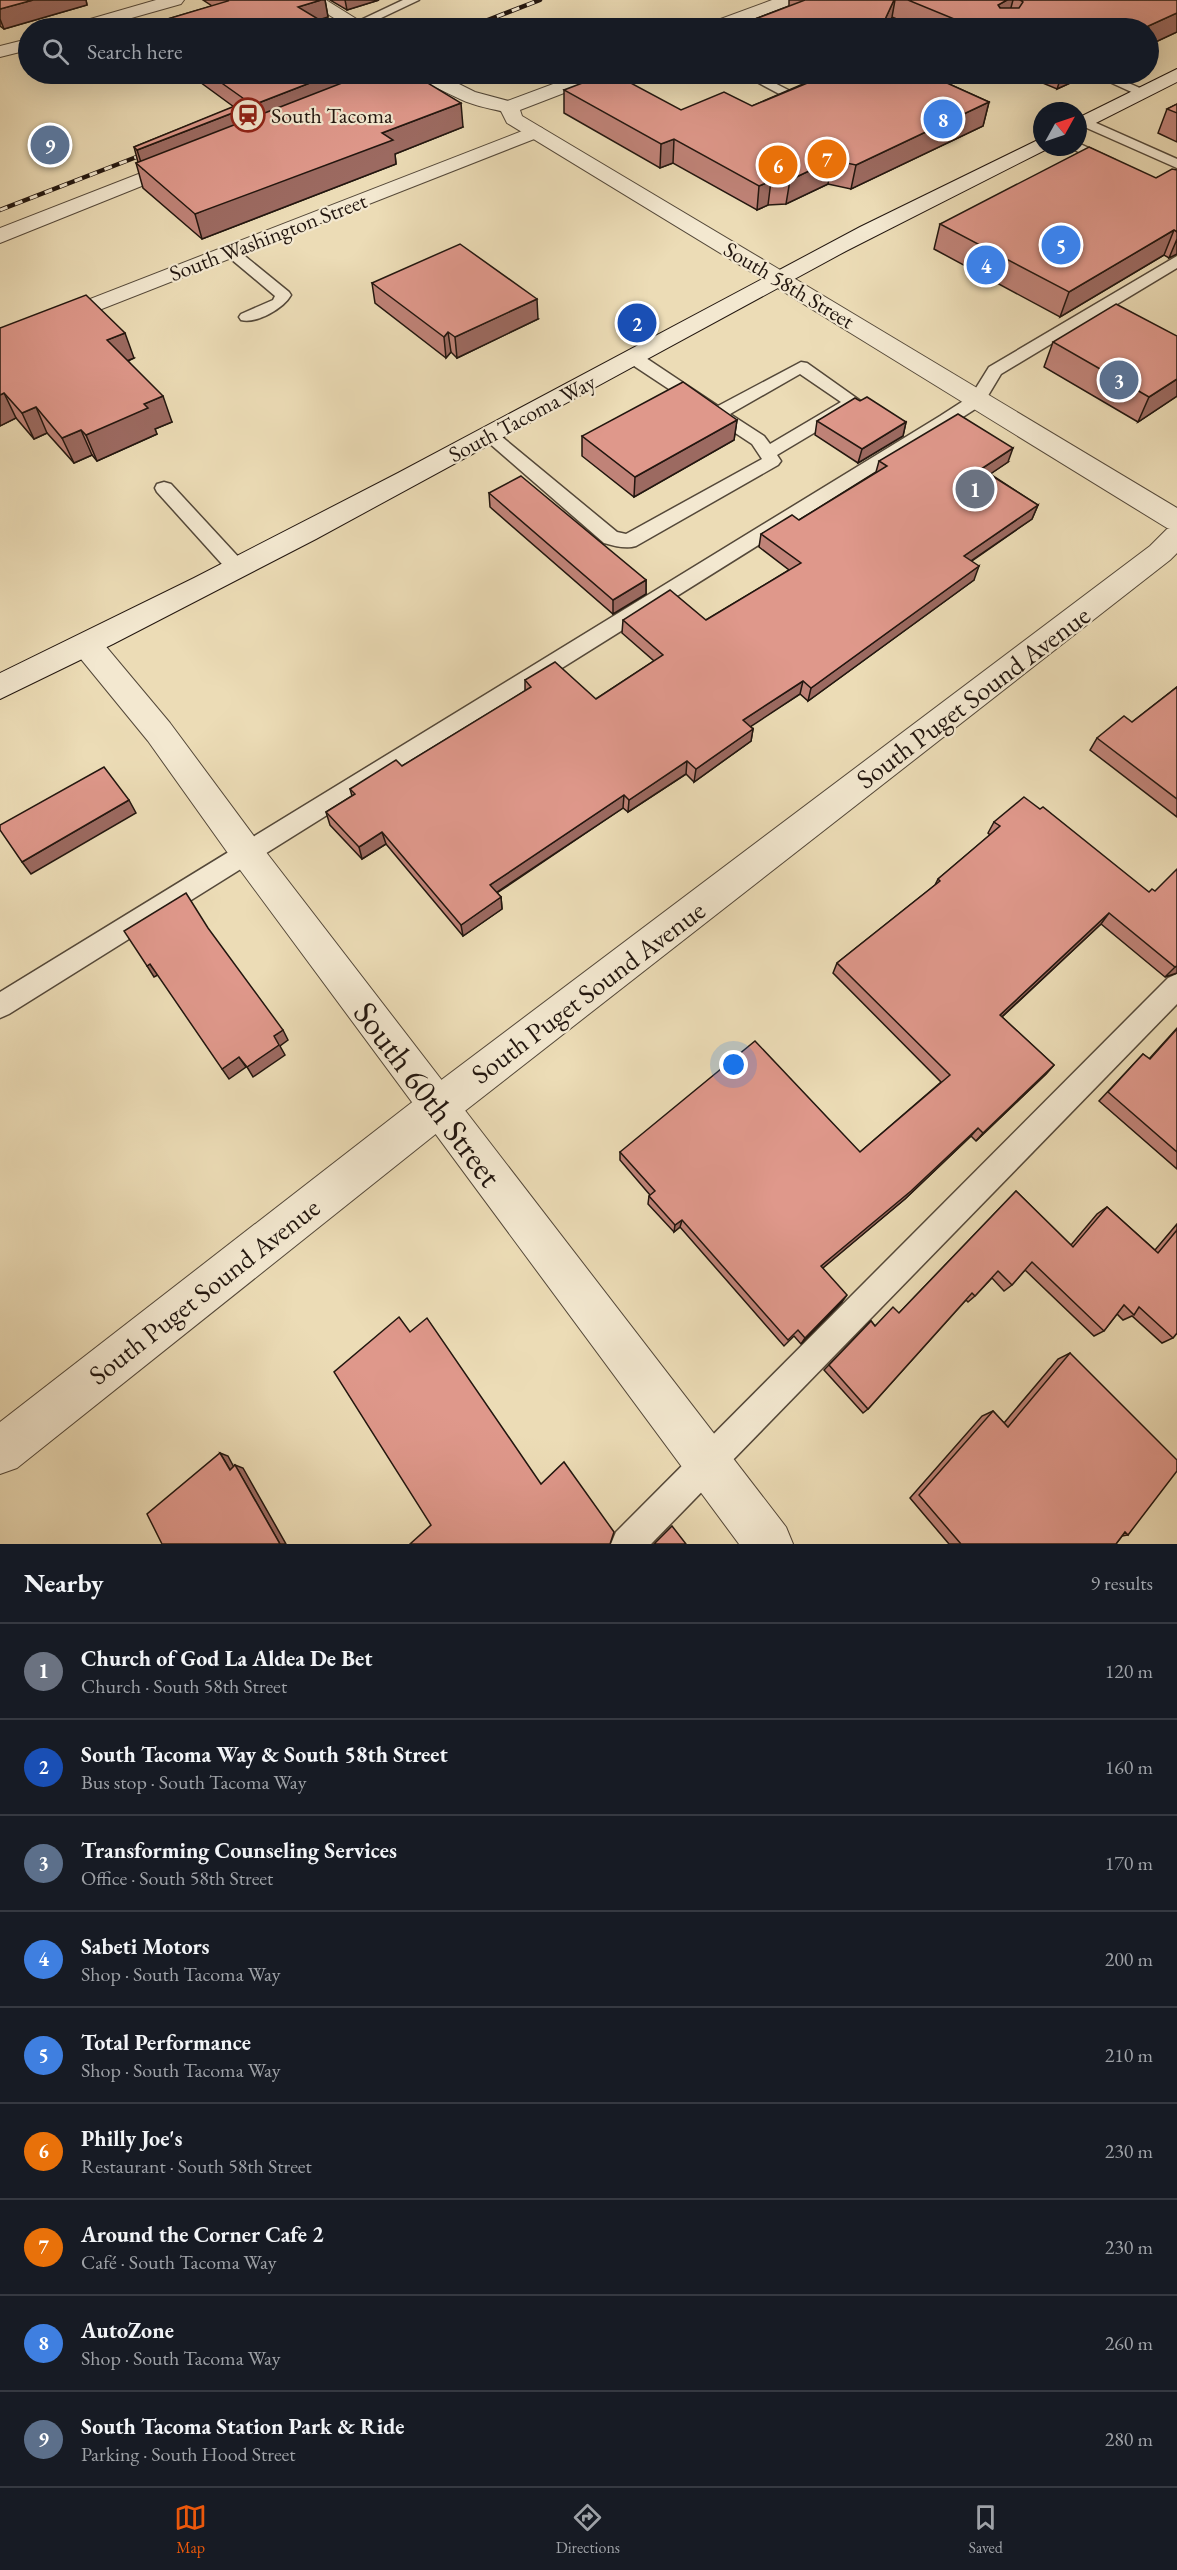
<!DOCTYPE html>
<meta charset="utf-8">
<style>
body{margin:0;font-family:"EB Garamond",serif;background:#242831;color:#f1f3f6}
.compass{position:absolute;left:1033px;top:102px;width:54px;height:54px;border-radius:50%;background:#171b24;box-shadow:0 6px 24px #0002;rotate:50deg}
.you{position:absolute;left:734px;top:1065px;width:21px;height:21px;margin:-15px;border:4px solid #fff;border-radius:50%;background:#1a73e8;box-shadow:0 0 0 9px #1a73e833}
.badge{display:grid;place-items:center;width:39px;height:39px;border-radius:50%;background:#ea580c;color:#fff;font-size:20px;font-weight:700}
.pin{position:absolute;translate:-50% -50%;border:3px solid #fff;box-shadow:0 2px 6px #0006}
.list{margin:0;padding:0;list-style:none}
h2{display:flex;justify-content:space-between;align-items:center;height:78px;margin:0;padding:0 24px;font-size:26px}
h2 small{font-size:20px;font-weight:400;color:#9ea1a6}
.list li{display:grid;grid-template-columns:39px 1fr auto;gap:18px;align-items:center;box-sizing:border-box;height:96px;padding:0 24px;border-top:2px solid #363941}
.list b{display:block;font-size:22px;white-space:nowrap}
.list p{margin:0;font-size:20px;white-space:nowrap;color:#9ea1a6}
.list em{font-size:20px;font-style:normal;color:#9ea1a6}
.icon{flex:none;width:33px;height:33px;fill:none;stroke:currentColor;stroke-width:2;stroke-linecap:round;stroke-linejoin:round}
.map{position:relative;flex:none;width:1177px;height:1544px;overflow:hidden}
.search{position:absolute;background:#171b24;box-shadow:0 6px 24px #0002;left:18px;right:18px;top:18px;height:66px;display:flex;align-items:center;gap:15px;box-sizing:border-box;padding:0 21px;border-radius:33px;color:#9ea1a6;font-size:22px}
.sheet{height:942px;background:#171b24}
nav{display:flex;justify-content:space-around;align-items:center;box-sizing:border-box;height:84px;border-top:2px solid #363941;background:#171b24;font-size:16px;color:#9ea1a6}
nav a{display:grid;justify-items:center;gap:3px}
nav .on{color:#ea580c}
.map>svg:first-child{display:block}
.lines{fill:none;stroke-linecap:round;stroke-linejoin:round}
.service-casing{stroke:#544839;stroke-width:3}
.minor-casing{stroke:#544839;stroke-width:2}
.tertiary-casing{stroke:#544839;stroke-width:2}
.secondary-casing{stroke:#22160f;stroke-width:2}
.service{fill:#f3e8d0;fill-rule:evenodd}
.minor{fill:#f3e8d0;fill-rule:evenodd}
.tertiary{fill:#f3e8d0;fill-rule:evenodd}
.secondary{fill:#f3e8d0;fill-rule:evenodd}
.rail-casing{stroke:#22160f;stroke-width:4.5}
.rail{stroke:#f3e8d0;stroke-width:3;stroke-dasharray:8;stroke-linecap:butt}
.wall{fill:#c08378;stroke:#22160f;stroke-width:1.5}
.shaded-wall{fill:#9c6a61;stroke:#22160f;stroke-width:1.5}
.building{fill:#df988b;stroke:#22160f;stroke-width:1.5}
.labels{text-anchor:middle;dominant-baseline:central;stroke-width:4.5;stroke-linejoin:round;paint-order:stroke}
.far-poi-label{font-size:22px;fill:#22160f;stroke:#f3e8d0;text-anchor:start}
.far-street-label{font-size:22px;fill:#22160f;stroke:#f3e8d0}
.street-label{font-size:27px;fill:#22160f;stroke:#f3e8d0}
.near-street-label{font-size:33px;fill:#22160f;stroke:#f3e8d0}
</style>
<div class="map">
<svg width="1177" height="1544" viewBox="0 0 1177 1544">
<rect width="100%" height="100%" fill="#ecdcb6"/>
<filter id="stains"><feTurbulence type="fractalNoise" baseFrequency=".00333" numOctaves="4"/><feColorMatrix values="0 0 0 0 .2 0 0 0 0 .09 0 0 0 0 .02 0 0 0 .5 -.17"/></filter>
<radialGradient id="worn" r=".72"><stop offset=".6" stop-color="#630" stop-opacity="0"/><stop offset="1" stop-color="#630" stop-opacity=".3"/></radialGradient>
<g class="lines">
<defs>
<g id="service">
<polygon points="403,0 419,0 360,28 352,28 350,25"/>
<polygon points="742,74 757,74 796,94 795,97 785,97"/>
<polygon points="1092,74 1108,74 1149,92 1148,95 1138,95"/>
<polygon points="1085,118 1177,159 1177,168 1080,125 1078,122 1080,119"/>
<polygon points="1078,143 1115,160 1117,163 1115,166 1105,166 1069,147 1078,147"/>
<path d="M230,246L235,248L289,292L291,295C284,308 257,324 241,320L239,317L241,314L273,300L275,296L225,254L222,251L225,248Z"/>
<polygon points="1177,256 1177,268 1001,374 983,404 952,424 9,1014 0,1018 0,992 940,416 971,396 989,367"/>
<path d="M634,353L640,354L718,406L801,362L807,363L862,402L859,406L777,455L781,461L778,465L636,546C626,549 614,546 604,543L481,436L484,432H496L617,532L626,534L762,459L752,444L628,362L626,358L628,354ZM800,374L841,402L770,444L764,436L730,414Z"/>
<polygon points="164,482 171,484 244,563 247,568 244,573 237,575 230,573 157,492 155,488 157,484"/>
<polygon points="1177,974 1177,1004 651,1544 611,1544 616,1532 1168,978"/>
</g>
<g id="minor">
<polygon points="156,0 184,0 181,4 96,28 70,28 73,24"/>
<polygon points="305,0 326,0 371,28 350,28"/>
<polygon points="28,39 28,50 0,57 0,46"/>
<path d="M388,74L441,75L475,92L516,103L519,107L516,111L509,113C493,109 474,106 460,99C444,92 434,84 417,83C400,81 386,93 371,89L369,85L371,81Z"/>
<polygon points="535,126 542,128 545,132 542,136 0,349 0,334"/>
<polygon points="182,157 189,159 192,163 189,167 0,243 0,228"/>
<polygon points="779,272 787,274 1177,508 1177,530 1167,528 771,284 768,279 771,274"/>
<polygon points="87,634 98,637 170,723 259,843 786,1527 793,1544 739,1544 235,863 148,741 76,653 72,645 76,637"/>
</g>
<g id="tertiary">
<polygon points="772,0 797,0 794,4 728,28 704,28 707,24"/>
<polygon points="580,74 605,74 603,78 520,110 522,116 787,274 790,279 787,284 779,286 771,284 507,123 499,107 502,103"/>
<polygon points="1177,526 1177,553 1170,560 452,1121 17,1468 0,1474 0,1422 424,1093 1150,546 1167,529"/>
</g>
<g id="secondary">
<polygon points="1177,69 1177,82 1078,132 1078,118"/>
<polygon points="1042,138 1042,147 1049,148 846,251 316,539 113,644 0,699 0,673 194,578 398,473 860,227"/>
</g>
</defs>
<use href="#service" class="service-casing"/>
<use href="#minor" class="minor-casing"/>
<use href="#tertiary" class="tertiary-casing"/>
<use href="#secondary" class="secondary-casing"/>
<use href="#service" class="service"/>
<use href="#minor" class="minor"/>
<use href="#tertiary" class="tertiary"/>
<use href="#secondary" class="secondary"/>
<defs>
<g id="rail">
<polyline points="467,28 540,0"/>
<polyline points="0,210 152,151"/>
</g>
</defs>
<use href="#rail" class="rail-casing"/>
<use href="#rail" class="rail"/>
</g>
<g class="wall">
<polygon points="0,0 86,0 87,5 4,29 0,26"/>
<polygon points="203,0 325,0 328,17 319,20 333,28 145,28 144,26 212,6"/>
<polygon points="330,0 379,0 347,10"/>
<polygon points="789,0 1177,0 1177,32 1149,45 1149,28 918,28 892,17 887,28 742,28 742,24 789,6"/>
<polygon points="189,74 413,74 463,127 395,154 396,164 202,239 143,188 136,163 138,162 134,147 234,107"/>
<polygon points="794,74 927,74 989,102 983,126 851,189 828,184 786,204 768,205 757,210 673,163 660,168 564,113 564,90 681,110 752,106 810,81"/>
<polygon points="1021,74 1079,74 1077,80 1057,89"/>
<polygon points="1177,104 1177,142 1158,133 1167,109"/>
<polygon points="1177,170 1177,254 1169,258 1164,255 1060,317 934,249 940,224 1156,178"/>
<polygon points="372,283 538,319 457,358 451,352 446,358 375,303"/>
<polygon points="0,328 134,358 128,361 172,422 155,429 157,434 97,461 92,455 74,463 47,433 34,439 16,418 0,426"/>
<polygon points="1177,336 1177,396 1138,422 1044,367 1053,342"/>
<polygon points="860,401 906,422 903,436 858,463 815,435 817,421"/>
<polygon points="737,420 734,440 634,497 582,456 582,436"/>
<polygon points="879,461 1008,462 990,474 1038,505 1032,519 972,561 974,580 808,701 800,694 750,726 753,729 751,741 694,782 686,774 628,812 623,808 497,893 501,897 502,909 463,936 386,844 362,859 330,825 326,812 352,796 350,789 402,766 525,691 525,680 596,699 654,661 622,633 623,620 706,620 789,570 759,547 761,534 799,520 876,472"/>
<polygon points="489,493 646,580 646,594 613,614 490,507"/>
<polygon points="1177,687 1177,817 1090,750 1097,738 1132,722"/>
<polygon points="994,822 1149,892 1177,973 1165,977 1101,924 1002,1017 1054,1065 1046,1074 976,1141 971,1136 905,1199 822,1268 842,1302 801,1344 794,1336 784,1346 680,1227 674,1232 648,1204 649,1196 650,1195 620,1160 620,1152 860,1152 941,1082 833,973 837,963 935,885 938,879 990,835 988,833"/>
<polygon points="1177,1028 1177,1169 1099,1101 1143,1054 1149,1059"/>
<polygon points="1016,1191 1071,1245 1097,1214 1107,1207 1155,1250 1177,1224 1177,1333 1173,1338 1162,1343 1132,1316 1123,1320 1117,1314 1104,1331 1094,1336 1025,1270 1012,1285 1004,1291 992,1278 975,1296 968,1302 966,1300 868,1409 863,1413 824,1370 871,1321 875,1326 899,1313"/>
<polygon points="1070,1353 1128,1535 1122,1536 1116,1544 949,1544 910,1498 982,1416 993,1411 1004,1423 1058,1359"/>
</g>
<g class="shaded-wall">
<polygon points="33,0 86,0 87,5 4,29 0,19 0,9"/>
<polygon points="321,0 325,0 328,17 302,25 298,7"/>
<polygon points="345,0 379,0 347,10"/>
<polygon points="894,0 895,0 892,17 887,28 881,28"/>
<polygon points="1007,0 1013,0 1008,19 998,5"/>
<polygon points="1177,13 1177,32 1149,45 1149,28 1144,28"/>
<polygon points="333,74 380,74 143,169 137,150"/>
<polygon points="1062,74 1079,74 1077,80 1057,89"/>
<polygon points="989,102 983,126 851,189 856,165"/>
<polygon points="461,103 463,127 395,154 396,164 202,239 195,214 382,133"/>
<polygon points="674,139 673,163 660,168 661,144"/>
<polygon points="832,160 828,184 786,204 790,180"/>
<polygon points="771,181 768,205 757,210 759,186"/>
<polygon points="1174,230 1164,255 1060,317 1069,292"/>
<polygon points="1177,239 1177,254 1169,258"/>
<polygon points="537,299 538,319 457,358 455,337"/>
<polygon points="448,332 451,352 446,358 444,337"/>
<polygon points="125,333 134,358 117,365 107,340"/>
<polygon points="1177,379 1177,396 1138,422 1149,397"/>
<polygon points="4,393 16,418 0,426 0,395"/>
<polygon points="163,396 172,422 155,429 157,434 97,461 86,435 144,404"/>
<polygon points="36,407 47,433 34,439 22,413"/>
<polygon points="737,420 734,440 634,497 635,477"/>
<polygon points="906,422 903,436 858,463 862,449"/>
<polygon points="81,430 92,455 74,463 62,438"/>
<polygon points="1013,448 1008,462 977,483 981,469"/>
<polygon points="1038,505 1032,519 959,569 964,556"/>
<polygon points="979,566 974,580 808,701 811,688"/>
<polygon points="646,580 646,594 613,614 613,600"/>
<polygon points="803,681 800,694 741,733 743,720"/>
<polygon points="753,729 751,741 694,782 696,769"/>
<polygon points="687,761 686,774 628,812 629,800"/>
<polygon points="624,795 623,808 491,896 490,885"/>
<polygon points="129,800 136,813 31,874 22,862"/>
<polygon points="382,832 386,844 362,859 359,847"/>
<polygon points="501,897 502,909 463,936 461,925"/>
<polygon points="1109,913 1101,924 993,1025 1000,1015"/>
<polygon points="150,964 158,975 154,977 147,966"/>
<polygon points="1177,966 1177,973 1165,977 1175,967"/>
<polygon points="283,1030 288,1040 280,1046 285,1055 253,1077 247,1067 274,1036"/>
<polygon points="239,1057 246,1067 229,1079 222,1069"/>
<polygon points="1054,1065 1046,1074 976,1141 983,1133"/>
<polygon points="978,1128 971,1136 905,1199 817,1273 821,1266"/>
<polygon points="682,1220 680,1227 674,1232 675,1225"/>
<polygon points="847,1295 842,1302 801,1344 805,1338"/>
<polygon points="220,1453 228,1456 237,1473 230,1470"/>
<polygon points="235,1465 243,1468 286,1544 280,1544"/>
</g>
<g class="building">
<polygon points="0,0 33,0 0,9"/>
<polygon points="227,0 321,0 298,7 333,28 147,28 144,26 228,1"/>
<polygon points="805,0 894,0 881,28 751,28 742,24"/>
<polygon points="908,0 1007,0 998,5 1000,8 1019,8 1023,2 1020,0 1177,0 1177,13 1144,28 976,28"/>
<polygon points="209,74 333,74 137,150 134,147 247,101"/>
<polygon points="365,74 413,74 461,103 382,133 393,140 195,214 136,163"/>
<polygon points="606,74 614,74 681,110 724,92 752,106 829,74 927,74 989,102 856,165 832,160 790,180 771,181 759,186 674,139 661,144 564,90"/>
<polygon points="1177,104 1177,113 1167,109"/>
<polygon points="1089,147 1156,178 1172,169 1177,170 1177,232 1174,230 1069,292 940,224"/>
<polygon points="460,244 537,299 455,337 448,332 444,337 372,283"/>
<polygon points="86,295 125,333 107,340 163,396 144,404 148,408 86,435 81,430 62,438 36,407 22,413 4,393 0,395 0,328"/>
<polygon points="1116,304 1177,336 1177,379 1149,397 1053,342"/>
<polygon points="683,382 737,420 635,477 582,436"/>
<polygon points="867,397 906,422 862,449 817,421 855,398 860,401"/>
<polygon points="958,414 1013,448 981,469 1038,505 964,556 979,566 811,688 803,681 743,720 753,729 696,769 687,761 629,800 624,795 490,885 501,897 461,925 382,832 359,847 326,812 355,794 350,789 396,760 402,766 531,687 525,680 555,662 596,699 663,655 623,620 670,590 706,620 801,563 761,534 792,515 799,520 887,466 879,461"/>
<polygon points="521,476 646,580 613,600 489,493"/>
<polygon points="1177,687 1177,799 1097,738 1124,716 1132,722"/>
<polygon points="104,767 129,800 22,862 0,830 0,825"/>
<polygon points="1024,797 1040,809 1043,807 1149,892 1152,889 1155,891 1177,869 1177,966 1175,967 1109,913 1000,1015 1054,1065 983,1133 978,1128 911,1191 821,1266 847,1295 805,1338 798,1330 788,1340 682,1220 675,1225 649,1196 655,1191 620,1152 755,1041 860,1152 950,1075 837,963 940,881 938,879 1000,826 994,822"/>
<polygon points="186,893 208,928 283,1030 274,1036 279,1045 247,1067 239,1057 222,1069 150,964 147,966 124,931"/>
<polygon points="1177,1029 1177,1152 1108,1092 1143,1054 1150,1059"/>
<polygon points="1016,1191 1073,1247 1107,1207 1158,1253 1177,1230 1177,1333 1173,1338 1139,1307 1134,1315 1124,1305 1104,1331 1032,1262 1012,1285 998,1271 975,1296 972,1293 868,1409 829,1365 871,1321 875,1326 893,1307 899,1313"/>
<polygon points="399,1317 410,1332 427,1318 541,1484 564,1462 614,1532 610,1544 410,1544 431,1525 334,1372"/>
<polygon points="1070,1353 1177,1460 1177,1471 1128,1535 1125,1532 1116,1544 961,1544 919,1495 993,1411 1008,1427"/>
<polygon points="220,1453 230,1470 235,1465 280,1544 162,1544 147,1514"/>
<polygon points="672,1526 686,1544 654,1544"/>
</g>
<defs>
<symbol id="station-ring" viewBox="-11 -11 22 22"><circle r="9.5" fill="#f3e8d0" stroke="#8f2418" stroke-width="1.5"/><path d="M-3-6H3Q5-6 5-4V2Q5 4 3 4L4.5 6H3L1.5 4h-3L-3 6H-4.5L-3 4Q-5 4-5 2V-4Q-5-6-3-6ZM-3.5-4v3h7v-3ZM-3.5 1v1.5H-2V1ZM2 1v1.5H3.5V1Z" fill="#8f2418"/></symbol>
</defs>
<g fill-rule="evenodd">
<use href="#station-ring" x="229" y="96" width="38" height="38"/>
</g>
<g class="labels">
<g class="far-poi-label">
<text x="271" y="115">South Tacoma</text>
</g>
<g class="far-street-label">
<text transform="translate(268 237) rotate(-21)">South Washington Street</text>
<text transform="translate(789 285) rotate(31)">South 58th Street</text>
<text transform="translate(522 418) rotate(-28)">South Tacoma Way</text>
</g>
<g class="street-label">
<text transform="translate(973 697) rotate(-37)">South Puget Sound Avenue</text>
<text transform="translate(588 992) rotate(-37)">South Puget Sound Avenue</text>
<text transform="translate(204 1291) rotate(-38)">South Puget Sound Avenue</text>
</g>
<g class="near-street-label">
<text transform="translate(428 1094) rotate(53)">South 60th Street</text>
</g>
</g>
<rect width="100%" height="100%" filter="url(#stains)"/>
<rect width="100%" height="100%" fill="url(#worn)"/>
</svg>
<svg class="compass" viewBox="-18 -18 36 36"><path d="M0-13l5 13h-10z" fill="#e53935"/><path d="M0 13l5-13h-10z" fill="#9ea1a6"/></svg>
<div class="you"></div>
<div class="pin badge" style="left:975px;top:489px;background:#6b7280">1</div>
<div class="pin badge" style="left:637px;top:323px;background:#1a4fb4">2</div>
<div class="pin badge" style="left:1119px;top:380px;background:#5c6f8a">3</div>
<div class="pin badge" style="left:986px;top:265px;background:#3f7fe0">4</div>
<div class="pin badge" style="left:1061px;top:245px;background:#3f7fe0">5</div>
<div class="pin badge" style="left:778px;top:165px;background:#e8710a">6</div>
<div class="pin badge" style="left:827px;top:159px;background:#e8710a">7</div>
<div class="pin badge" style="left:943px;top:119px;background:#3f7fe0">8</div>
<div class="pin badge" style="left:50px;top:145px;background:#5c6f8a">9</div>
<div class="search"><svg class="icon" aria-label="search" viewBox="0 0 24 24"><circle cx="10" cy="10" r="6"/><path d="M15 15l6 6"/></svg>Search here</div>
</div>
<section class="sheet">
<h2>Nearby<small>9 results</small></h2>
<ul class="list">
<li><span class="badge" style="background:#6b7280">1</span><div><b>Church of God La Aldea De Bet</b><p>Church · South 58th Street</p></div><em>120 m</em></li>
<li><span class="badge" style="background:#1a4fb4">2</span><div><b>South Tacoma Way &amp; South 58th Street</b><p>Bus stop · South Tacoma Way</p></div><em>160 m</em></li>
<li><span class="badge" style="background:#5c6f8a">3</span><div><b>Transforming Counseling Services</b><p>Office · South 58th Street</p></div><em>170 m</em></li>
<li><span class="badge" style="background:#3f7fe0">4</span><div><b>Sabeti Motors</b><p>Shop · South Tacoma Way</p></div><em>200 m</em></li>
<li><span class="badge" style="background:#3f7fe0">5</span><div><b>Total Performance</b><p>Shop · South Tacoma Way</p></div><em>210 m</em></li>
<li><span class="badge" style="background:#e8710a">6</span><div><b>Philly Joe's</b><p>Restaurant · South 58th Street</p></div><em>230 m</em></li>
<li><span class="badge" style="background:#e8710a">7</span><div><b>Around the Corner Cafe 2</b><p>Café · South Tacoma Way</p></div><em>230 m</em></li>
<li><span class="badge" style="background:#3f7fe0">8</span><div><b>AutoZone</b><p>Shop · South Tacoma Way</p></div><em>260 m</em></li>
<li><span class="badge" style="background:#5c6f8a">9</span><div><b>South Tacoma Station Park &amp; Ride</b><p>Parking · South Hood Street</p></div><em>280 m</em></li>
</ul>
</section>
<nav>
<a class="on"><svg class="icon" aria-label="map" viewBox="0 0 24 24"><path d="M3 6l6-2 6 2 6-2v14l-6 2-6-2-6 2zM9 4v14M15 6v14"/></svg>Map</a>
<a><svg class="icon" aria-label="directions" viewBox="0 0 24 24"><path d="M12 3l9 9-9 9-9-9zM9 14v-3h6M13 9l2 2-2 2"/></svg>Directions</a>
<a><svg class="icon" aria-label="saved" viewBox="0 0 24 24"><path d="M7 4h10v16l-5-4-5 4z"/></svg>Saved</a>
</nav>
